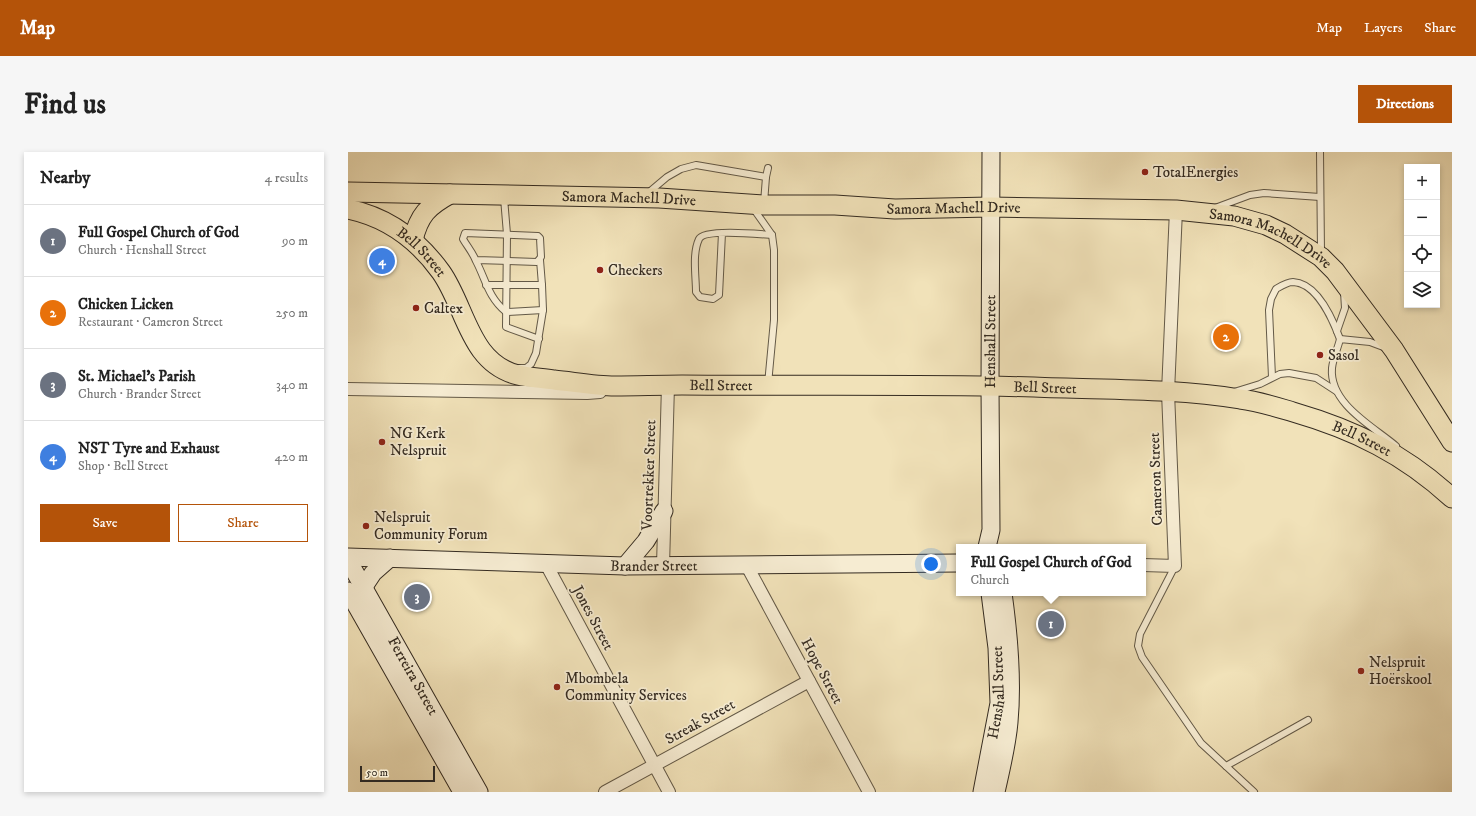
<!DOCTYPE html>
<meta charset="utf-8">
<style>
body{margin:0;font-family:"IM FELL DW Pica",serif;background:#f6f6f6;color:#222}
.controls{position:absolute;right:12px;top:12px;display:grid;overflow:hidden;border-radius:0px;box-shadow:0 2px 6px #0003}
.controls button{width:36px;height:36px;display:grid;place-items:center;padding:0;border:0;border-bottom:1px solid #e0e0e0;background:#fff;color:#222;font:20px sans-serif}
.scale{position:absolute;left:12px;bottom:10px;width:75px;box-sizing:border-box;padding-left:4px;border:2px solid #342b21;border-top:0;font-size:11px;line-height:14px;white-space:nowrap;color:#342b21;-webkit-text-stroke:3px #f6ecd2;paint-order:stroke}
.you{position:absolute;left:583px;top:412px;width:14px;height:14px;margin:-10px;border:3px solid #fff;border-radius:50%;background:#1a73e8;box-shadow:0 0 0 6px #1a73e833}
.badge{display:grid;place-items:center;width:26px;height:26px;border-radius:50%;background:#b45309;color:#fff;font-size:13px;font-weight:700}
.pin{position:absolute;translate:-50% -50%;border:2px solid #fff;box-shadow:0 1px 4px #0006}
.popup{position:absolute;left:608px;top:392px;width:190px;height:52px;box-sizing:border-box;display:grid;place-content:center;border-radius:0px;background:#fff;filter:drop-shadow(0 1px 3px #0005);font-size:13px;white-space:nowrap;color:#767676}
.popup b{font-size:15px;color:#222}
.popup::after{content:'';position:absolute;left:50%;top:100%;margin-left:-8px;border:8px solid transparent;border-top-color:#fff}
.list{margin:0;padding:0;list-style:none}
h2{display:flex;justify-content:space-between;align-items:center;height:52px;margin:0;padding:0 16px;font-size:17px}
h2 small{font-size:13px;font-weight:400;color:#767676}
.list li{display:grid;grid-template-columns:26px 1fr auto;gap:12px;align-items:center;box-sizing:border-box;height:72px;padding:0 16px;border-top:1px solid #e0e0e0}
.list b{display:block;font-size:15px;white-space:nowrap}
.list p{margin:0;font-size:13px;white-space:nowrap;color:#767676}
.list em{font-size:13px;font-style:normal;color:#767676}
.actions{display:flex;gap:8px;padding:12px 16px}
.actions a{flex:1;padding:9px 0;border:1px solid #b45309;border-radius:0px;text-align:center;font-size:14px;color:#b45309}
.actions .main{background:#b45309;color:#fff}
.icon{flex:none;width:22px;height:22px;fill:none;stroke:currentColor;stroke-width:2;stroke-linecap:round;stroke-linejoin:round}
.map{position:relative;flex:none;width:1104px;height:640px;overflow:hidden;border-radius:0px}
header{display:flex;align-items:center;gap:24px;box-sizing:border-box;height:56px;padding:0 20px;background:#b45309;color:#fff}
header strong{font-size:19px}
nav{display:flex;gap:22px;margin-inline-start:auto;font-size:14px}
.intro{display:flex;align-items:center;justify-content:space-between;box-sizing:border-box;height:96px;padding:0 24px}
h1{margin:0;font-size:28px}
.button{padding:10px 18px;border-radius:0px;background:#b45309;color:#fff;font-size:14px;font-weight:700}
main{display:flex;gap:24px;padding:0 24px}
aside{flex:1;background:#fff;border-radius:0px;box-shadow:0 2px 6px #0003}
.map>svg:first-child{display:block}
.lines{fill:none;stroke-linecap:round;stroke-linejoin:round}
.lane-casing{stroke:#635947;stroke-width:8}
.street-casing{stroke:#635947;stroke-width:14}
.secondary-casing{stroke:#342b21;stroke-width:19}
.primary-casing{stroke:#342b21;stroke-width:21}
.lane{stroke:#f6ecd2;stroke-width:6}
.street{stroke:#f6ecd2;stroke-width:12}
.secondary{stroke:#f6ecd2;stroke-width:17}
.primary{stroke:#f1e2b9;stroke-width:19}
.poi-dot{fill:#8f2418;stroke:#f6ecd2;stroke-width:1.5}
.labels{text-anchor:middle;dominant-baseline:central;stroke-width:3.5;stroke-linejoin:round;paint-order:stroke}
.poi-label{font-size:15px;fill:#342b21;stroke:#f6ecd2;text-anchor:start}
.street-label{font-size:15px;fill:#342b21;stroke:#f6ecd2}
</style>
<header>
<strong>Map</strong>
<nav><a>Map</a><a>Layers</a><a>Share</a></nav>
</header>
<div class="intro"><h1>Find us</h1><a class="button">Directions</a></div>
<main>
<aside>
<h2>Nearby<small>4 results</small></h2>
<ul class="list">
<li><span class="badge" style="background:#6b7280">1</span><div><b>Full Gospel Church of God</b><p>Church · Henshall Street</p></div><em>90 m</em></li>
<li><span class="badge" style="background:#e8710a">2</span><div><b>Chicken Licken</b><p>Restaurant · Cameron Street</p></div><em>250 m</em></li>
<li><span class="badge" style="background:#6b7280">3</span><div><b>St. Michael's Parish</b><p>Church · Brander Street</p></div><em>340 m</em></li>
<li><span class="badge" style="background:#3f7fe0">4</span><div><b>NST Tyre and Exhaust</b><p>Shop · Bell Street</p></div><em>420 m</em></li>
</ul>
<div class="actions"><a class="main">Save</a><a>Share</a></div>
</aside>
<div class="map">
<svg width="1104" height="640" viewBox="0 0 1104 640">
<rect width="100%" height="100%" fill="#f1e2b9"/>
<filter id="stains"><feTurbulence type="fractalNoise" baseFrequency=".005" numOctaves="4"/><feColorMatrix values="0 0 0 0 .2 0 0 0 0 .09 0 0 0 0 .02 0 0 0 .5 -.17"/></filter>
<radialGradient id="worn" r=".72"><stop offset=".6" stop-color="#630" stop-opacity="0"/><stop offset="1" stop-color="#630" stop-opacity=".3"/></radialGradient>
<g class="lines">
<defs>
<g id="lane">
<polyline points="972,0 973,100"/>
<polyline points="300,41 319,25 333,17 348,13 418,25"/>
<polyline points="156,46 159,82 158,175 191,187"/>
<polyline points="416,51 418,25 420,16"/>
<polyline points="405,56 424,83 426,98 426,168 420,232"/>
<polyline points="867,56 902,43 916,41 972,45"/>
<path d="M374,81L371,143L365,147L352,145L348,140C348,124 344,102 351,87C356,77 411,82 424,83"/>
<path d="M128,108L189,110L193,105L192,86L190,84L117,81L115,87C119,94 125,101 128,109C138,128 140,145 158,160L195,158"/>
<polyline points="192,108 194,133"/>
<polyline points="138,133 194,133 195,158 188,201 183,212 178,216 171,216"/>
<polyline points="989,179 997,156 996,140"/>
<path d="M1038,196L1022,190L992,187C990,196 985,206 984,216C981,252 1026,275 1048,294"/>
<path d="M924,225L921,158L923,147L928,137C933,134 939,130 945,130C969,131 985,168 992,187"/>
<polyline points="886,240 912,232 932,222 941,221 968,226 988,239"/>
<polyline points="827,414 792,482 790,494 794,505 853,591 906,640"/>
<polyline points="878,614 960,568"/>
</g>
<g id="street">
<polyline points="0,237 239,241 252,240"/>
<polyline points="198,412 321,640"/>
<polyline points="795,413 827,414 820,240 828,58"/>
<polyline points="315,414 320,233"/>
<polyline points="399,414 521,640"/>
<polyline points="257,640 461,529"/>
</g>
<g id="secondary">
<path id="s1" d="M639,395L643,378L642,234L643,0"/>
<path id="s2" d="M0,405L277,414L611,411"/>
<path id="s3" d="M0,408L131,640"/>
<polyline points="277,414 298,389 316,359"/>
<polyline points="15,436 25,421 42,406"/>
<polyline points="0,439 114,640"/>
<path id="s4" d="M634,640L651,551L649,496L642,441"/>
<path d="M648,640C653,617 659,594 661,570C665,527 661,484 655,441"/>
</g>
<g id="primary">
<path id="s5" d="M0,40L311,46L416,53H487L547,57L642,55L828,58L886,64L918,73L937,82L973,105L987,119L1046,198L1104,290"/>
<path id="s6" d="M0,57C39,65 70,88 93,120C118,155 121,211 170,223C182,226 195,226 206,228C226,230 247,234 267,234C289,234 311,233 334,233C451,234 569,232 686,235C755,238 825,236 892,247C910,249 928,255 945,260C1007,278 1056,302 1104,346"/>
<path d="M65,88C71,63 80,54 102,42"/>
</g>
</defs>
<use href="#lane" class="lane-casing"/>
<use href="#street" class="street-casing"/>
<use href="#secondary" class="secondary-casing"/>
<use href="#primary" class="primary-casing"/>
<use href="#lane" class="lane"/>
<use href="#street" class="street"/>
<use href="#secondary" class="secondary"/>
<use href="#primary" class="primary"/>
</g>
<g class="poi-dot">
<circle cx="797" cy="20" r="4"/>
<circle cx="252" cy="118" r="4"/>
<circle cx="68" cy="156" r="4"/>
<circle cx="972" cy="203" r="4"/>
<circle cx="34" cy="290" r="4"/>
<circle cx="18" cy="374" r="4"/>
<circle cx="1013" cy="519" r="4"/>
<circle cx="209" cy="535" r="4"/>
</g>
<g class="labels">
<g class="poi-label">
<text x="805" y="20">TotalEnergies</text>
<text x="260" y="118">Checkers</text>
<text x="76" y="156">Caltex</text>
<text x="980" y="203">Sasol</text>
<text x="42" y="281">NG Kerk<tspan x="42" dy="17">Nelspruit</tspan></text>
<text x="26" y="365">Nelspruit<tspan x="26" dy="17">Community Forum</tspan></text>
<text x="1021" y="510">Nelspruit<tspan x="1021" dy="17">Hoërskool</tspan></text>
<text x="217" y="526">Mbombela<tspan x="217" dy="17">Community Services</tspan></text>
</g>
<g class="street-label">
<text stroke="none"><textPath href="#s5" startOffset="281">Samora Machell Drive</textPath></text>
<text stroke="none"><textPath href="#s5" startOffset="606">Samora Machell Drive</textPath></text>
<text stroke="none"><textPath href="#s5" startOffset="929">Samora Machell Drive</textPath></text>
<text stroke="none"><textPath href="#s6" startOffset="87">Bell Street</textPath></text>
<text stroke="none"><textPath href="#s1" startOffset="206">Henshall Street</textPath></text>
<text stroke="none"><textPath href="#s6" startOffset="452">Bell Street</textPath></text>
<text stroke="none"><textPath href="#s6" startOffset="776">Bell Street</textPath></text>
<text stroke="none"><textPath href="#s6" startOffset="1100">Bell Street</textPath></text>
<text transform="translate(301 323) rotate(-88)">Voortrekker Street</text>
<text transform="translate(808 327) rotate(-92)">Cameron Street</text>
<text stroke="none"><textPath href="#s2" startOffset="306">Brander Street</textPath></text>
<text transform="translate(245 466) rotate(62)">Jones Street</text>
<text transform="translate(474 519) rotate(62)">Hope Street</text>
<text stroke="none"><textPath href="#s3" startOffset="133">Ferreira Street</textPath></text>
<text stroke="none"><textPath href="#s4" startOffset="101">Henshall Street</textPath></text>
<text transform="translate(352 570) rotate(-29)">Streak Street</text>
</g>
</g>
<rect width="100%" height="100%" filter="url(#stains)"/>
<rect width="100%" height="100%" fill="url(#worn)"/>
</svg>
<div class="controls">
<button>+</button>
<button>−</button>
<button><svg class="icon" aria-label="locate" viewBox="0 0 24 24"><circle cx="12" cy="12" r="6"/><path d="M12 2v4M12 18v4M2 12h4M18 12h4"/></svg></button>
<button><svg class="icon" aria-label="layers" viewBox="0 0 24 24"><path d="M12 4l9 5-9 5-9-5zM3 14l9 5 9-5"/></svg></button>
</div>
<div class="scale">50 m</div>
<div class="you"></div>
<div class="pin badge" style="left:703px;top:472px;background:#6b7280">1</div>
<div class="popup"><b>Full Gospel Church of God</b>Church</div>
<div class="pin badge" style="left:878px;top:185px;background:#e8710a">2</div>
<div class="pin badge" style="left:69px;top:445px;background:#6b7280">3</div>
<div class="pin badge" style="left:34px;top:109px;background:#3f7fe0">4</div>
</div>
</main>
